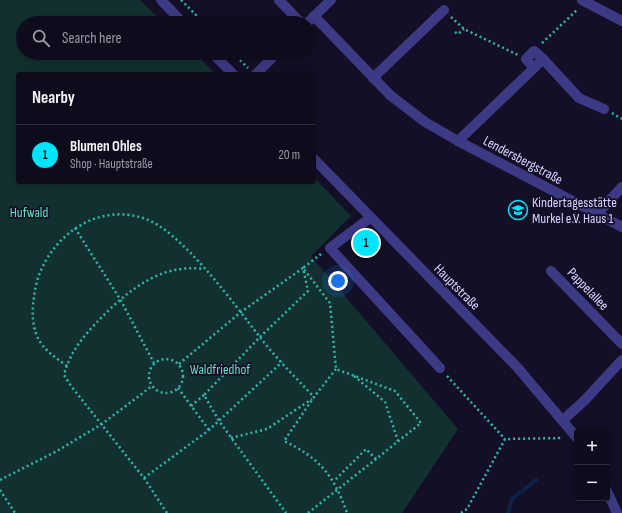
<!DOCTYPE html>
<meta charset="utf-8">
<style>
body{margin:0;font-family:"Sofia Sans Condensed",sans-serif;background:#171425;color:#f1f3f6}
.controls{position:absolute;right:12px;bottom:12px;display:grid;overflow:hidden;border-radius:4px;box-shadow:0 2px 10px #0003}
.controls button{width:36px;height:36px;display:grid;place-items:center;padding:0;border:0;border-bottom:1px solid #2e2b3b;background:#0e0b1c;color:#f1f3f6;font:20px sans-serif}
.you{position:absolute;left:338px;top:281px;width:14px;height:14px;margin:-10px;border:3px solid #fff;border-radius:50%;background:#1a73e8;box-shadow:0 0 0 6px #1a73e833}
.badge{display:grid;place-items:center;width:26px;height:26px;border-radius:50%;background:#00e5ff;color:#111;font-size:13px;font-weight:700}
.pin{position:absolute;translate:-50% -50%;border:2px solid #fff;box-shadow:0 1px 4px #0006}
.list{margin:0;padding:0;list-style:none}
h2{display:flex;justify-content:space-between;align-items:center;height:52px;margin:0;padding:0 16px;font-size:17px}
h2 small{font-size:13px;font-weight:400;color:#9b9ba3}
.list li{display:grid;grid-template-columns:26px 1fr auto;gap:12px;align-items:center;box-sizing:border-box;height:60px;padding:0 16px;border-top:1px solid #2e2b3b}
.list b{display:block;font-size:15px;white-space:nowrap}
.list p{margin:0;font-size:13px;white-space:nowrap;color:#9b9ba3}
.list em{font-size:13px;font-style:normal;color:#9b9ba3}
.icon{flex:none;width:22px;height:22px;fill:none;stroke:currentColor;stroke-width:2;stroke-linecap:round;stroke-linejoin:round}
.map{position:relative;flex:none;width:622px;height:513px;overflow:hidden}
.search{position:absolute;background:#0e0b1c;box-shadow:0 2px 10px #0003;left:16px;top:16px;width:300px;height:44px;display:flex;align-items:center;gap:10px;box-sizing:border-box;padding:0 14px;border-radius:22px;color:#9b9ba3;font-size:15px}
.panel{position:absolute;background:#0e0b1c;box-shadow:0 2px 10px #0003;left:16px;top:72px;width:300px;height:112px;border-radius:4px}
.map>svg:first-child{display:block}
.green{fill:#12302f}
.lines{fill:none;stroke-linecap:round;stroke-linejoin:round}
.stream{stroke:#0c2248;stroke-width:4}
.path{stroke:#2fb8b0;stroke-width:2.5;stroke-dasharray:2 3;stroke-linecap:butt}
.minor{stroke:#3d3a85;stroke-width:10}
.labels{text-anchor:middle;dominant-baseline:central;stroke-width:3.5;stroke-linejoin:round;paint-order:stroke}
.street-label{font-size:14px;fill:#d9d4ff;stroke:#130f26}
.poi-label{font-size:14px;fill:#d9d4ff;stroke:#130f26;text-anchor:start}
.park-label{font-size:14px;fill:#5fe0c0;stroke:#130f26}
</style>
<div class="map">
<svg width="622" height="513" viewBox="0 0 622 513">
<rect width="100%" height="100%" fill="#130f26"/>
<polygon class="green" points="0,0 140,0 164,23 23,23 23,53 194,53 216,74 18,74 18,182 314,182 314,177 351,216 311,256 458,429 402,513 0,513"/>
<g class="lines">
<polyline class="stream" points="508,513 512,499 536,480"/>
<g class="path">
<polyline points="181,0 204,23"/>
<polyline points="451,17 464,29 518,55"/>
<polyline points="455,32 458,34 464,29"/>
<polyline points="542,43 577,10"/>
<polyline points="233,53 248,68"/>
<polyline points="612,113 622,119"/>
<polyline points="75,228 120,299 154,363"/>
<polyline points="321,254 303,268 330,303 336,369 395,391 421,423 376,459 366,449 334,481"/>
<circle cx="166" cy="376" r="17"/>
<polyline points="179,364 241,312 303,268 308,291 260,337 204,395 219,421 286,513"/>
<path d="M67,366C55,357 43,350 37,336C32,324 32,310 34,297C39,246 90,201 143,218C180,229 235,305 259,336C275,357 295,377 314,397"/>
<path d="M336,369L314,397L284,441C320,458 334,476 347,513"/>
<polyline points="354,376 385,402 398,441"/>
<polyline points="447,376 505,439"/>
<polyline points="178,388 209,430"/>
<polyline points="191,406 204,395"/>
<polyline points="231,438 267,429 312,399"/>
<polyline points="144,478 209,430 282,362"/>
<polyline points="0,480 57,451 102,424 152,386"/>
<polyline points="0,490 15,513"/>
<path d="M167,513L144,478L71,386L64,375C71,347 91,328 111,308C137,284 166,264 203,269"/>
<polyline points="308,513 376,459"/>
<polyline points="461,513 467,509 505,439 563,438"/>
</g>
<g class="minor">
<polyline points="161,0 183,23"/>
<polyline points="279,0 301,23"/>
<polyline points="582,0 622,21"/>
<polyline points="314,16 390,95 425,122 458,141 622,227"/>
<polyline points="307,23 331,0"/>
<polygon points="534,51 543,59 534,68 526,59"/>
<polyline points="212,53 233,74"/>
<polyline points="543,59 579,98 604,109"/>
<polyline points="256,74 277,53"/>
<polyline points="373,78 444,10"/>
<polyline points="458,141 534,68"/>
<polyline points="314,159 517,367 577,438"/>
<polyline points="597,214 622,187"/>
<polyline points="370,218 330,248 440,368"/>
<polyline points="551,271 622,344"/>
<polyline points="563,420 585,400 622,360"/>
<polyline points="607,491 617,513"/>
</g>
</g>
<defs>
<symbol id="school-ring" viewBox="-11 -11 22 22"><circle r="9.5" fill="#130f26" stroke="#00e5ff" stroke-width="1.5"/><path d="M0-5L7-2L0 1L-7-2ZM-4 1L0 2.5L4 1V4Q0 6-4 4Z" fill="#00e5ff"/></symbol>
</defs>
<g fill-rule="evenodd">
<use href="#school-ring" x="507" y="199" width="22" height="22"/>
</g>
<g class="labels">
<g class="street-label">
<text transform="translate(523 160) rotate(28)">Lendersbergstraße</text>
<text transform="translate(457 287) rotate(45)">Hauptstraße</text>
<text transform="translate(588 289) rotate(46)">Pappelallee</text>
</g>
<g class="poi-label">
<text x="532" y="202">Kindertagesstätte<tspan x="532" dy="16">Murkel e.V. Haus 1</tspan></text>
</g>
<g class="park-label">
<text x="29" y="212">Hufwald</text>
<text x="220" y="369">Waldfriedhof</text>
</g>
</g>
</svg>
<div class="controls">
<button>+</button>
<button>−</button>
</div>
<div class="you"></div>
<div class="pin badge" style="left:366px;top:243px">1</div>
<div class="search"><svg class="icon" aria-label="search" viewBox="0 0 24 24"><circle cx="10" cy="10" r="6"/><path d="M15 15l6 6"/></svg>Search here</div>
<section class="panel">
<h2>Nearby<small></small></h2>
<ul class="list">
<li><span class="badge">1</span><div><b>Blumen Ohles</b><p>Shop · Hauptstraße</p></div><em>20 m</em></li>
</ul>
</section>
</div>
